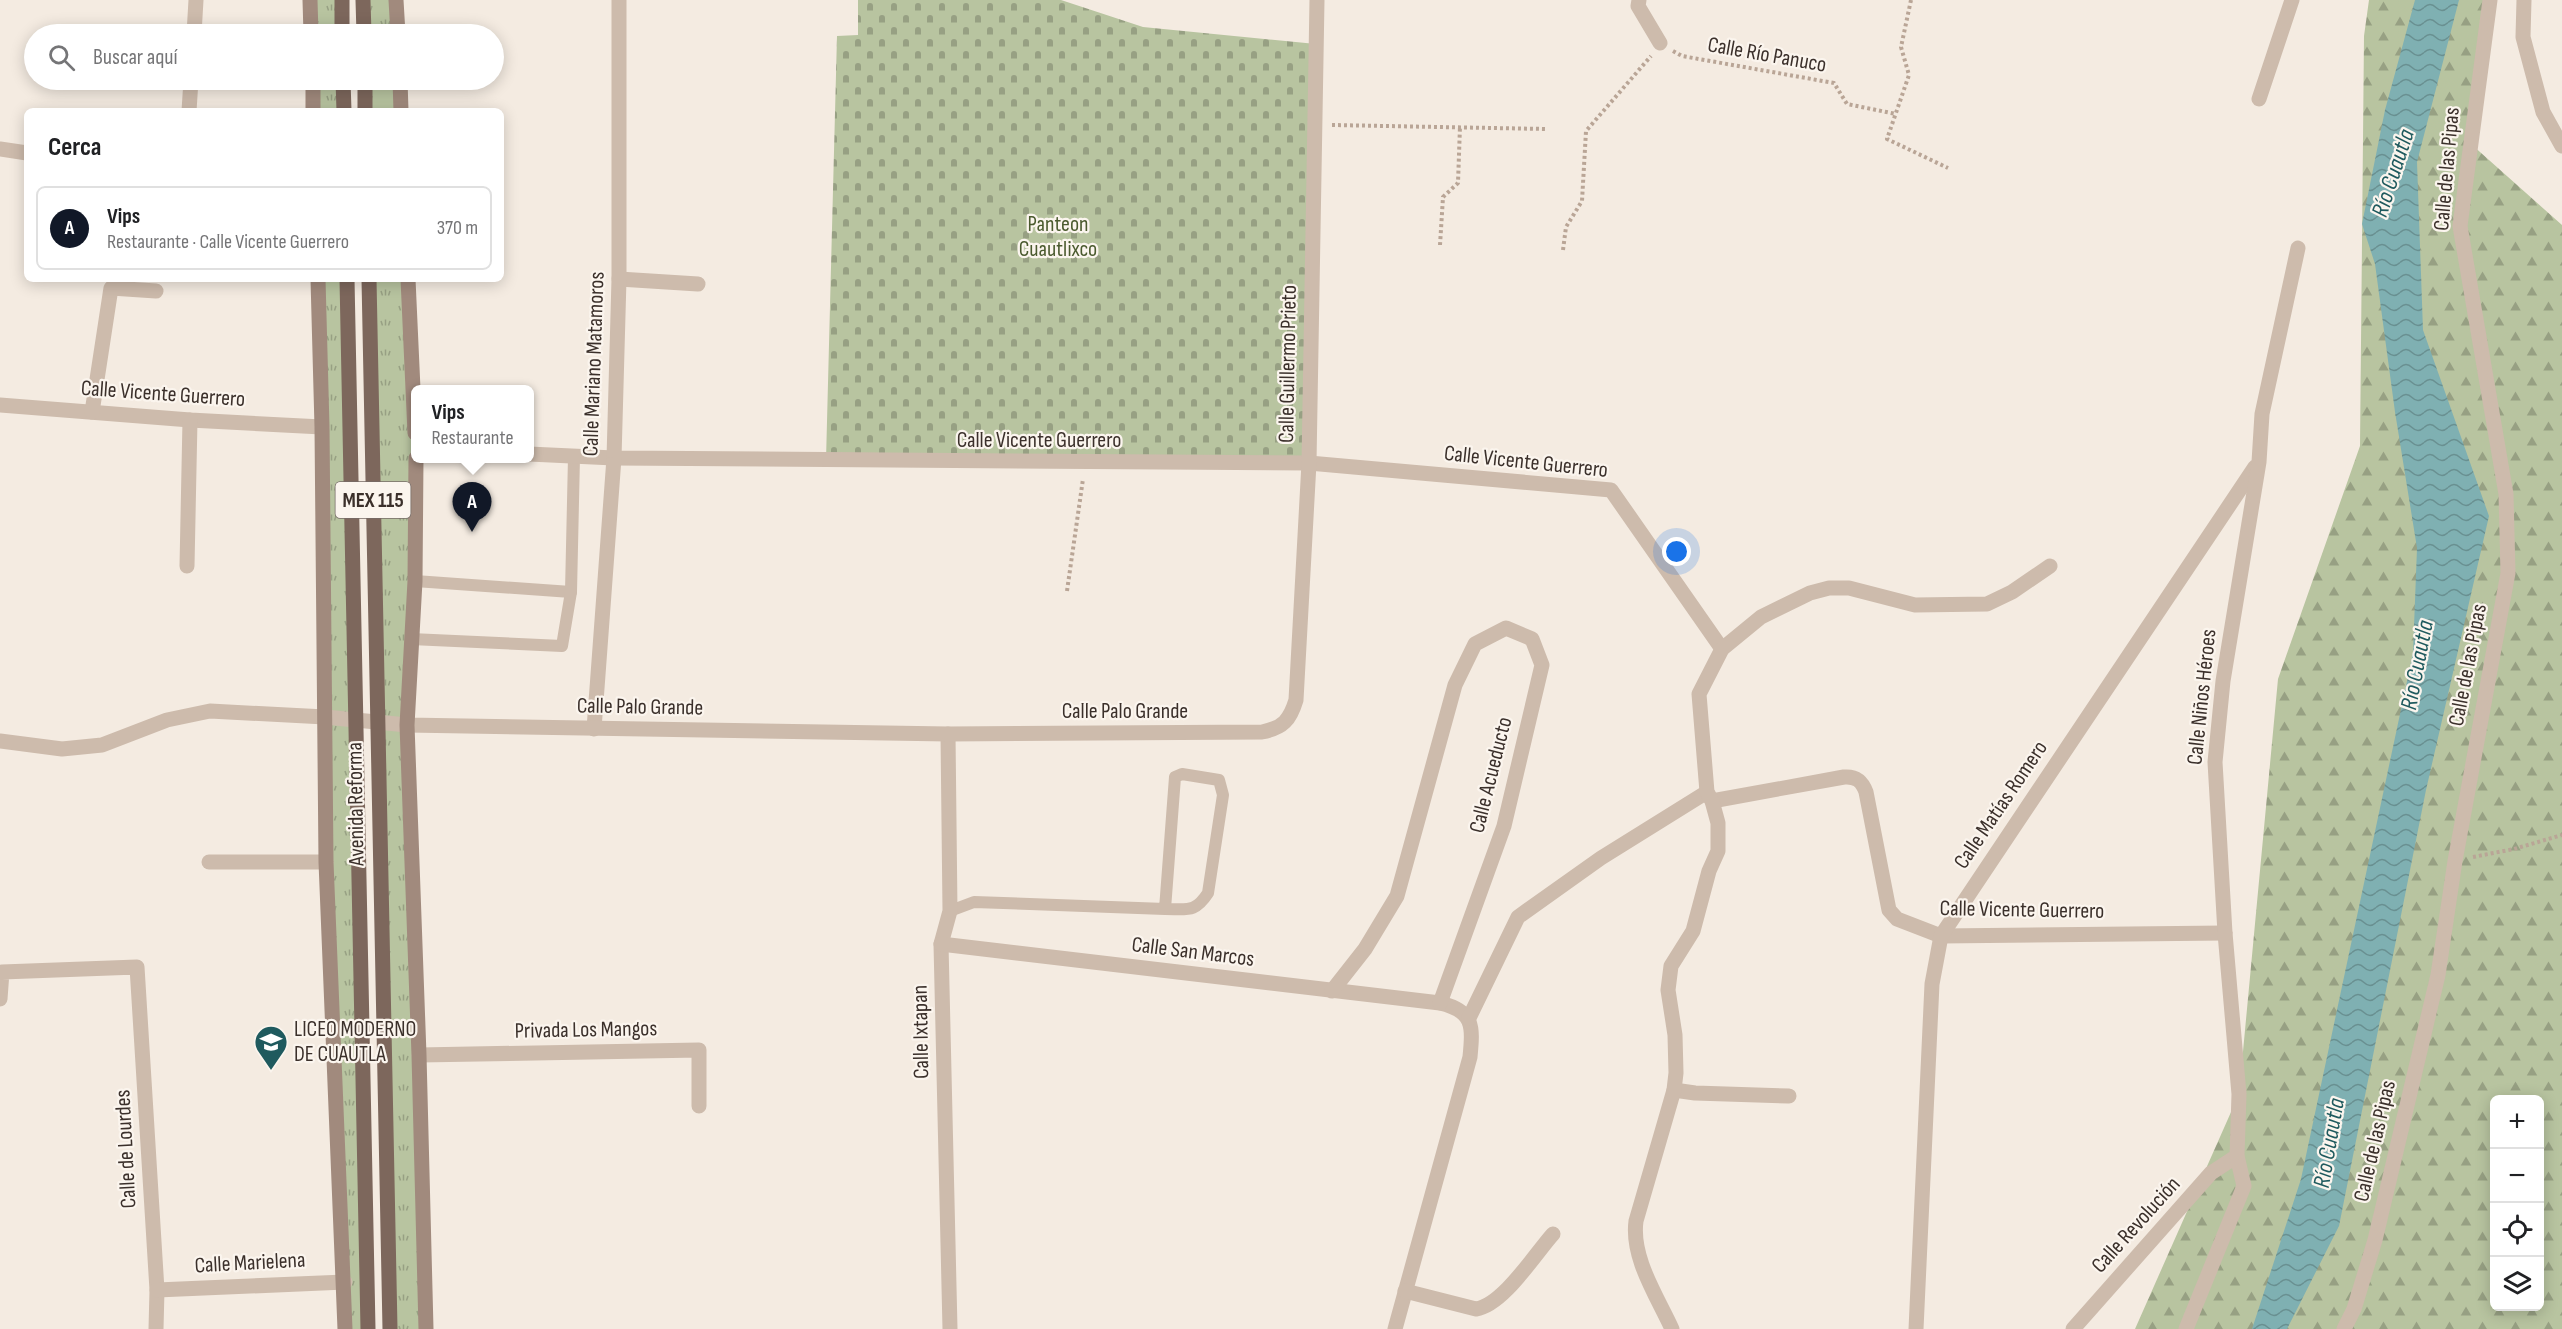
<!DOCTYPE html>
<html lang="es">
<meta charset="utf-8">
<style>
body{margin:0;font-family:"Sofia Sans Condensed",sans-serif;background:#f2f2f2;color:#202124}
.controls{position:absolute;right:18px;bottom:18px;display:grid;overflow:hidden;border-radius:9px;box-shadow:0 3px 15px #0003}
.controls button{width:54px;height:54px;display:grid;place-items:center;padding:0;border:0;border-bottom:2px solid #e0e0e0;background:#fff;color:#202124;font:30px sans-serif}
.you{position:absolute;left:1677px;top:552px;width:21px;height:21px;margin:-15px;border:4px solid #fff;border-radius:50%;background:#1a73e8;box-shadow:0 0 0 9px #1a73e833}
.badge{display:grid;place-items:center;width:39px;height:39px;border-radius:50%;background:#111827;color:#fff;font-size:20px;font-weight:700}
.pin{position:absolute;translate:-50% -50px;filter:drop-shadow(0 2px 3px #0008)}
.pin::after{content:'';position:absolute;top:32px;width:21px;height:18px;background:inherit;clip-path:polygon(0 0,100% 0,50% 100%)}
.popup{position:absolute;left:411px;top:385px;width:123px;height:78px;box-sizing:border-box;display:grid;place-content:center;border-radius:9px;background:#fff;filter:drop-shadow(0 2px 4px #0005);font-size:20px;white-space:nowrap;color:#757577}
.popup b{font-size:22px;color:#202124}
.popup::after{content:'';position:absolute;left:50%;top:100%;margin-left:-12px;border:12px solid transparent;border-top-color:#fff}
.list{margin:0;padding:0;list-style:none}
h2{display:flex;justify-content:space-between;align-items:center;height:78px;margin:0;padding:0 24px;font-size:26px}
h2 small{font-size:20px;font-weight:400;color:#757577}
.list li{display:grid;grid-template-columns:39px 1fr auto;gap:18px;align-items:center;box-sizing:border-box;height:84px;margin:0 12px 12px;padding:0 12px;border:2px solid #e0e0e0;border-radius:9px}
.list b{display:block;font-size:22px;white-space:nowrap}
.list p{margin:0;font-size:20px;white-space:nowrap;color:#757577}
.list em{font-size:20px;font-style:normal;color:#757577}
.icon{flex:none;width:33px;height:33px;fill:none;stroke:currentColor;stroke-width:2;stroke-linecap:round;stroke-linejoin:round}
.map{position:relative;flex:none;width:2562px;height:1329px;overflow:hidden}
.search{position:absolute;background:#fff;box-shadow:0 3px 15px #0003;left:24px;top:24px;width:480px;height:66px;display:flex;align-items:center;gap:15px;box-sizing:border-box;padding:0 21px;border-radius:33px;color:#757577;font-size:22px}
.panel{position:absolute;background:#fff;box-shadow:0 3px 15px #0003;left:24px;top:108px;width:480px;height:174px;border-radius:9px}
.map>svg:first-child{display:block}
.grass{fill:url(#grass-tufts)}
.forest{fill:url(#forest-firs);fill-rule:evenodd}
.cemetery{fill:url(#cemetery-stones)}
.water{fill:url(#water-waves)}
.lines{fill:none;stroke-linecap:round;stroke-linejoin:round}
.path{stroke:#b9a596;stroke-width:4;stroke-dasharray:3 3;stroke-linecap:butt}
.lane{stroke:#cdbbac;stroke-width:12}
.street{stroke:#cdbbac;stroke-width:15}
.secondary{stroke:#a18a7d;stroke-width:15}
.primary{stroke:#7d675c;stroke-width:15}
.labels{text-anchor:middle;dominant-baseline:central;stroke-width:4.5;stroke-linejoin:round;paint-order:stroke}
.shield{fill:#fbf5ee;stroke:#756b66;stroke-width:1.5}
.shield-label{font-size:21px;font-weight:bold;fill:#3b302b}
.street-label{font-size:22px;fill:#3b302b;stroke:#fbf5ee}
.park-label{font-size:22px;fill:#4a5a2e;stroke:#fbf5ee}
.poi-label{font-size:22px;fill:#3b302b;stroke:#fbf5ee;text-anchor:start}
.water-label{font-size:24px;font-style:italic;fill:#1f5a5e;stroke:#fbf5ee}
</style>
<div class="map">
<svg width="2562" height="1329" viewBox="0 0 2562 1329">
<defs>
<pattern id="grass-tufts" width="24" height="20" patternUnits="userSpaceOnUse" patternTransform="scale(1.5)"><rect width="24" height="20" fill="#b8c4a0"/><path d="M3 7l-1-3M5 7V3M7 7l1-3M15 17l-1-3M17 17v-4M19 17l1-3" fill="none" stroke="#97a083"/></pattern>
<pattern id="forest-firs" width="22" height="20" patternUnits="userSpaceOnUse" patternTransform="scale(1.5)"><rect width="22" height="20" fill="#b8c4a0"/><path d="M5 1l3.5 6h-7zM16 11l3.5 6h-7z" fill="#97a083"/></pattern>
<pattern id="cemetery-stones" width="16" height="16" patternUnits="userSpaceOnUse" patternTransform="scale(1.5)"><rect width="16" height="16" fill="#b8c4a0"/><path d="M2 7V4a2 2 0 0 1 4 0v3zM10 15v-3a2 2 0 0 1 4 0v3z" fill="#97a083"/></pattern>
<pattern id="water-waves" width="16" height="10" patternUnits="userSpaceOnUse" patternTransform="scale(1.5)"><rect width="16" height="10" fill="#7fb0b2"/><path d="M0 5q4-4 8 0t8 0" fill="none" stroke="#699091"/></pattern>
</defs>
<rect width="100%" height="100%" fill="#f4ebe1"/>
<g class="grass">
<polygon points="310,0 342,0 342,34 311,34"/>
<polygon points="363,0 396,0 398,34 364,34"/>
<polygon points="313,80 343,80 344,111 313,111"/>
<polygon points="365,80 400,80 401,111 365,111"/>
<polygon points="318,279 347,279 368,1329 345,1329 326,862"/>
<polygon points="369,279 408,279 415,433 411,639 426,1329 390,1329"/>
</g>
<path class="forest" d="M2369,0H2496L2471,144L2562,225V1329H2135L2239,1094L2278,679L2360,446L2364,36ZM2494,1100H2540V1306H2494Z"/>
<polygon class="cemetery" points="858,0 1061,0 1143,27 1316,44 1309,463 826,460 837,36 858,35"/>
<polygon class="water" points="2415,0 2459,0 2417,162 2423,330 2489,516 2426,790 2339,1226 2287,1329 2252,1329 2301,1179 2413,653 2417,548 2395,412 2375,264 2362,224 2385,110"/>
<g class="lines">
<g class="path">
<polyline points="1911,0 1901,47 1909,75 1887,139 1948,168"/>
<polyline points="1673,51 1682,56 1834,83 1847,104 1896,114"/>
<polyline points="1332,125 1546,129"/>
<polyline points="1440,245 1443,197 1458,183 1460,126"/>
<polyline points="1563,250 1566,227 1582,201 1586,131 1651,56"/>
<polyline points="1067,591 1083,479"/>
<polyline points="2473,857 2514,849 2562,835"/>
</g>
<g class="lane">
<polyline points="415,581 571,592"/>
<polyline points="411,639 562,646 571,592 574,457"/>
<path d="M950,911L974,902L1165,909C1188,909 1195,913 1208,893L1223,795L1219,780L1182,774L1175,777L1165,909"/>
</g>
<g class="street">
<polyline points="1639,0 1638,6 1660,43"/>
<polyline points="2524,0 2523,37 2543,112 2562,146"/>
<polyline points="194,34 196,0"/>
<polyline points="2259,99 2292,0"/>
<polyline points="189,111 191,80"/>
<polyline points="0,149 27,153"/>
<polyline points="619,279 698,284"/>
<polyline points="0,405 190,420 322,427"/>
<polyline points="92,412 111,288 156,291"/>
<polyline points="529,454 614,458 1309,463 1611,490 1722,649"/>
<polyline points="187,566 190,420"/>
<polyline points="594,729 614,458 619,279 619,0"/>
<polyline points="948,734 950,911 941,944 950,1329"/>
<path d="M0,741L62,749L102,745L167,720L210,711L325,717L407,725L948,734L1262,732C1283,728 1290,720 1296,700L1309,463L1317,0"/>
<path d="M1712,801L1844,777C1856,776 1862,781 1866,792L1889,910L1897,919L1941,936L2225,933"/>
<polyline points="209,862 326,862"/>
<path d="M941,944L1440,1003C1474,1011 1473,1026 1470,1057L1395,1329"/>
<polyline points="1332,991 1365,949 1397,896 1455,685 1475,644 1506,628 1532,639 1542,665 1504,826 1440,1003"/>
<polyline points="0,999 2,972 137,967 157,1290 156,1329"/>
<polyline points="1469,1018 1518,917 1601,858 1707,792"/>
<polyline points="419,1055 699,1050 699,1106"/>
<polyline points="1674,1090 1695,1093 1789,1096"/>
<polyline points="157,1290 345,1282"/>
<path d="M1405,1291L1476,1309C1503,1305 1535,1254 1553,1234"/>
<path d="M1672,1329C1657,1296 1631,1258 1636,1221L1674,1090L1676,1073L1675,1035L1668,990L1671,966L1693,931L1709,871L1718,851V823L1712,801L1707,792L1699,694L1722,649L1761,617L1810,593L1829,588H1849L1915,605L1987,604L2012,592L2050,566"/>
<polyline points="1916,1329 1932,984 1941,936 2255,467"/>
<polyline points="2073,1329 2211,1173 2237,1156"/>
<polyline points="2186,1329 2244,1186 2237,1156 2239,1094 2225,933 2215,762 2223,681 2259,462 2262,414 2298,248"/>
<polyline points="2344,1329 2354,1309 2375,1240 2438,975 2455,861 2508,573 2506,494 2460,226 2490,0"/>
</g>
<g class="secondary">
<polyline points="310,0 311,34"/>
<polyline points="396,0 398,34"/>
<polyline points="313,80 313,111"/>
<polyline points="400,80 401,111"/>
<polyline points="318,279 322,427 326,862 345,1329"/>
<polyline points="408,279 415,433"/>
<polyline points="416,458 415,581 407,725 419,1055 426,1329"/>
</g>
<g class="primary">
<polyline points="342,0 342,34"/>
<polyline points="363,0 364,34"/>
<polyline points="343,80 344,111"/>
<polyline points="365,80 365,111"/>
<polyline points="347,279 368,1329"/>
<polyline points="369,279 390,1329"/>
</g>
</g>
<defs>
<symbol id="school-pin" viewBox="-11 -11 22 30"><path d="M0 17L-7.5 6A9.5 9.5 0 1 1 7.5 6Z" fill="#1f5a5e" stroke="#fbf5ee"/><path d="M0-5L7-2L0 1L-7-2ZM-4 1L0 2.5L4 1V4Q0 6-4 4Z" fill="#fff"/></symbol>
</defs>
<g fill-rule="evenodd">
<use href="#school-pin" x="252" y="1023" width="38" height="52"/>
</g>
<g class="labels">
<rect class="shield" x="335.5" y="482" width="75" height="36" rx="4.5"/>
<g class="shield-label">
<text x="373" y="500">MEX 115</text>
</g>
<g class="street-label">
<text transform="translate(1767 55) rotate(10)">Calle Río Panuco</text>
<text transform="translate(2447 169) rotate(-85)">Calle de las Pipas</text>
<text transform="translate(594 364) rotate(-88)">Calle Mariano Matamoros</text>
<text transform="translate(1288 364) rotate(-89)">Calle Guillermo Prieto</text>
<text transform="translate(163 394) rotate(4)">Calle Vicente Guerrero</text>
<text x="1039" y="440">Calle Vicente Guerrero</text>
<text transform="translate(1526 462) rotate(6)">Calle Vicente Guerrero</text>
<text transform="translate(2468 665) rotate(-79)">Calle de las Pipas</text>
<text transform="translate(2202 697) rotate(-84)">Calle Niños Héroes</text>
<text transform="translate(640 707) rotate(1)">Calle Palo Grande</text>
<text x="1125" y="711">Calle Palo Grande</text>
<text transform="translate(1491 775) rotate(-76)">Calle Acueducto</text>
<text transform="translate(356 804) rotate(-91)">Avenida Reforma</text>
<text transform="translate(2001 805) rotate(-56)">Calle Matías Romero</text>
<text transform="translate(2022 910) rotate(1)">Calle Vicente Guerrero</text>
<text transform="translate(1193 952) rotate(7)">Calle San Marcos</text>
<text transform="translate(586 1030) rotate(-1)">Privada Los Mangos</text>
<text transform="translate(921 1032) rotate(-91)">Calle Ixtapan</text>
<text transform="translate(2375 1141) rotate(-77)">Calle de las Pipas</text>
<text transform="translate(126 1149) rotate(-93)">Calle de Lourdes</text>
<text transform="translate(2136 1225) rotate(-48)">Calle Revolución</text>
<text transform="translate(250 1263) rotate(-3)">Calle Marielena</text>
</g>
<g class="park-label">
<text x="1058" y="224">Panteon<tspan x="1058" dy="25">Cuautlixco</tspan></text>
</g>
<g class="poi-label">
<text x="294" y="1029">LICEO MODERNO<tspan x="294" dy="25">DE CUAUTLA</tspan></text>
</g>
<g class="water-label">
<text transform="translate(2393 173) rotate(-72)">Río Cuautla</text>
<text transform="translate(2417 665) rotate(-79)">Río Cuautla</text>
<text transform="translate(2329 1143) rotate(-80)">Río Cuautla</text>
</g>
</g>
</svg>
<div class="controls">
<button>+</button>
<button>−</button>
<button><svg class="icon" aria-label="locate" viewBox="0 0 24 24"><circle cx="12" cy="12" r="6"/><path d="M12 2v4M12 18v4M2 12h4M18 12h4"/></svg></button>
<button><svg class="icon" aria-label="layers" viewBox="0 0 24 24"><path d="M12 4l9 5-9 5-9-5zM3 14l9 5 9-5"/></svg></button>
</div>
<div class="you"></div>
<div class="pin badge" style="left:472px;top:532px">A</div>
<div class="popup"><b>Vips</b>Restaurante</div>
<div class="search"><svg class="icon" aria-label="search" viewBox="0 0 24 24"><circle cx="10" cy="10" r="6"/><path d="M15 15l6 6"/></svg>Buscar aquí</div>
<section class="panel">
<h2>Cerca<small></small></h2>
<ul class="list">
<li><span class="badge">A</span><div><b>Vips</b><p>Restaurante · Calle Vicente Guerrero</p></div><em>370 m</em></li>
</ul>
</section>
</div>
